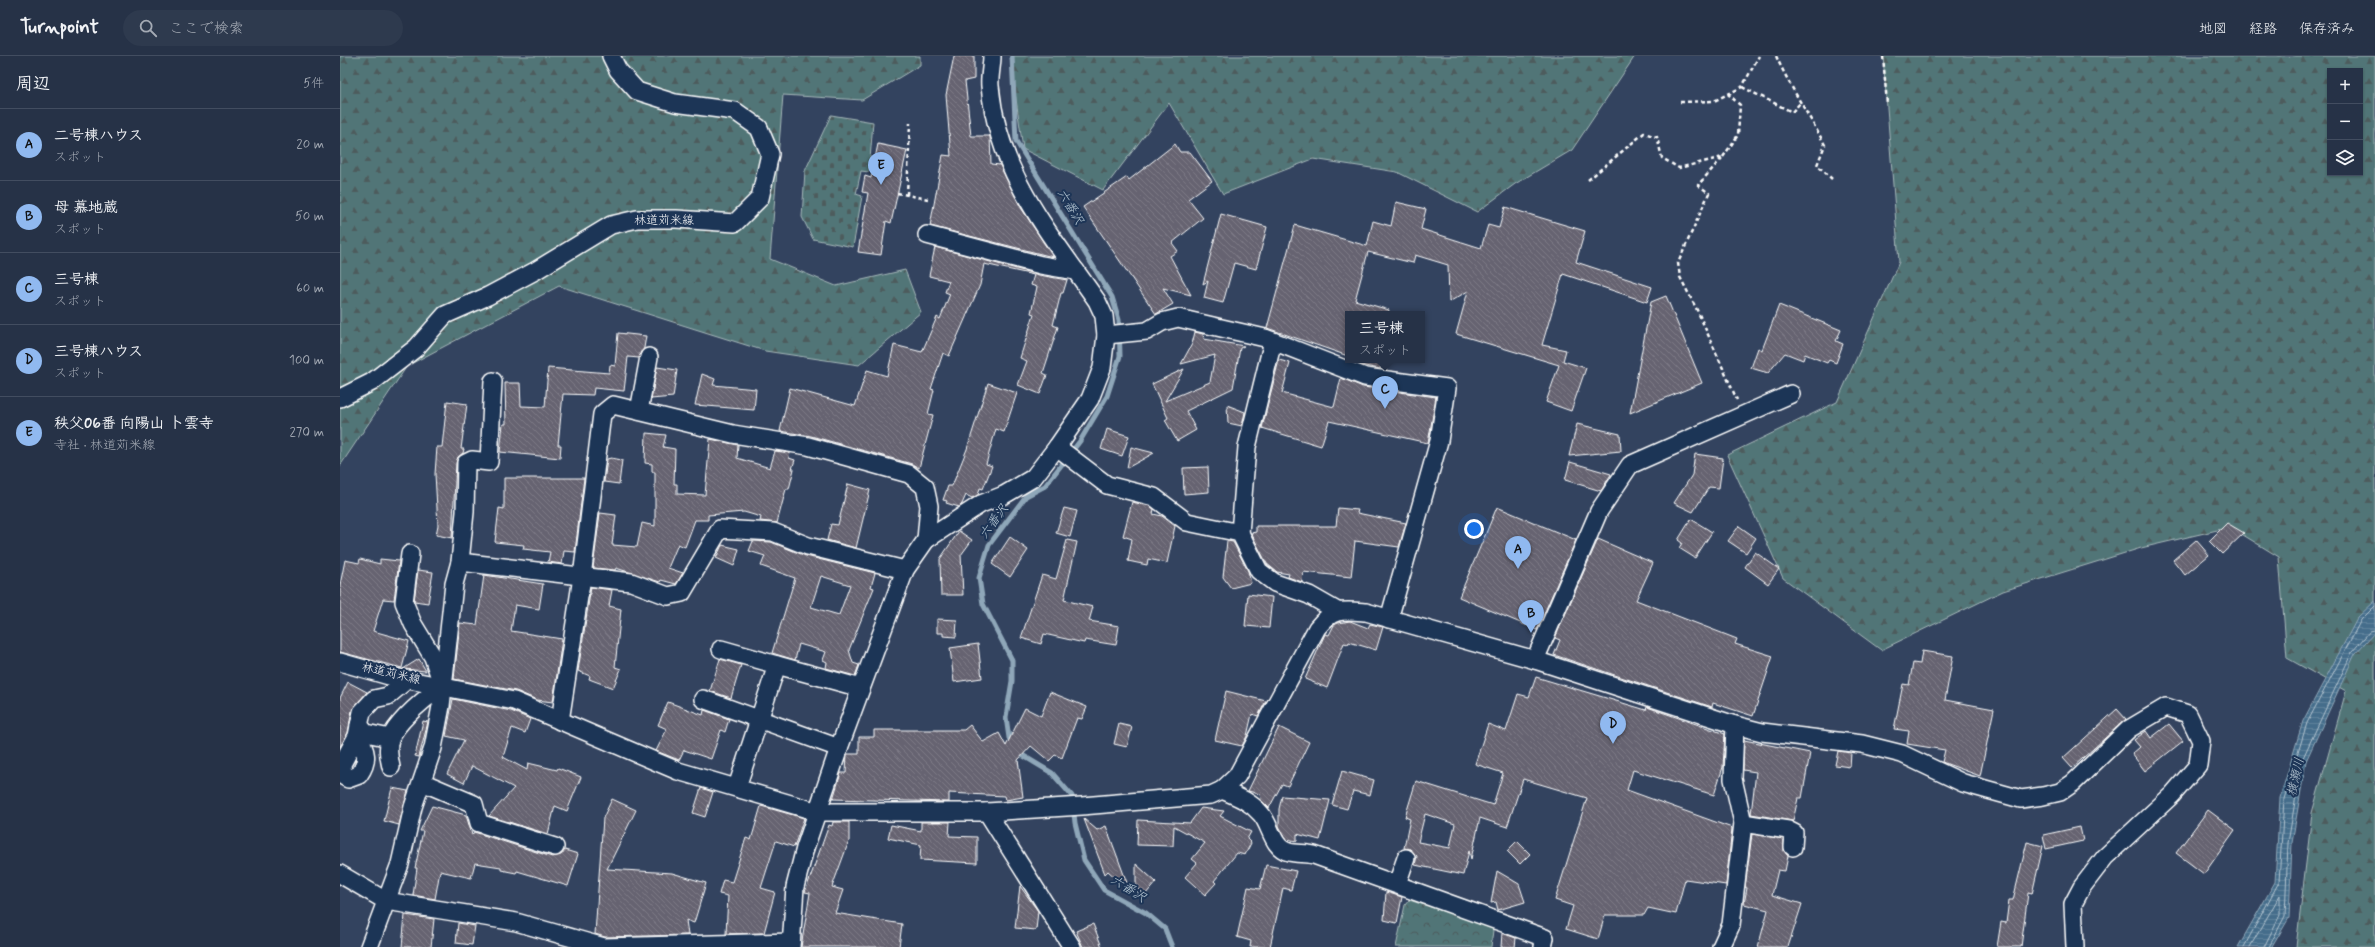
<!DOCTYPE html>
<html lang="ja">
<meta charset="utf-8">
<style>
body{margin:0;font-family:Mynerve,"Klee One",sans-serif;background:#2e3a4e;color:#f1f3f6}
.controls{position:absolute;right:12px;top:12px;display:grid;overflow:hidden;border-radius:0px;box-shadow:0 1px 3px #0004}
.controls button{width:36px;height:36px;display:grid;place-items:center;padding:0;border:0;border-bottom:1px solid #424d60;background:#263247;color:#f1f3f6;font:20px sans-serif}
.you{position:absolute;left:1134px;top:473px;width:14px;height:14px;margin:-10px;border:3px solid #fff;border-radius:50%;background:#1a73e8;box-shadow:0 0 0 6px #1a73e833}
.badge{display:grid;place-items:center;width:26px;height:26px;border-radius:50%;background:#90b9f0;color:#111;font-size:13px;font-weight:700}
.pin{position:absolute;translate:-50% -33px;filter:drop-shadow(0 1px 2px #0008)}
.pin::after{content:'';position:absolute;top:21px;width:14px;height:12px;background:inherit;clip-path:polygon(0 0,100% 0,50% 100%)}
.popup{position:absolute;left:1005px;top:255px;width:80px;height:52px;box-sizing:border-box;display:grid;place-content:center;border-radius:0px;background:#263247;filter:drop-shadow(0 1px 3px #0005);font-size:13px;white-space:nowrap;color:#a4aab4}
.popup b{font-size:15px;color:#f1f3f6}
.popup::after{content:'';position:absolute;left:50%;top:100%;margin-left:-8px;border:8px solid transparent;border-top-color:#263247}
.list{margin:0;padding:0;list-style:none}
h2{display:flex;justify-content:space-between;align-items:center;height:52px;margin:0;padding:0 16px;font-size:17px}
h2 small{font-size:13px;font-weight:400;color:#a4aab4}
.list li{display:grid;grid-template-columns:26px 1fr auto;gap:12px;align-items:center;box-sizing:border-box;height:72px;padding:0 16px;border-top:1px solid #424d60}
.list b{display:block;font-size:15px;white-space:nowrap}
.list p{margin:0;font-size:13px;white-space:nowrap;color:#a4aab4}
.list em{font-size:13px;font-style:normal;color:#a4aab4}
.icon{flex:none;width:22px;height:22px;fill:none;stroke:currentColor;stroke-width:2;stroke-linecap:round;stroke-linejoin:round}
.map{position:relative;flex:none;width:2035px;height:891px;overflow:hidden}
header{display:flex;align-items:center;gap:24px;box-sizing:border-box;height:56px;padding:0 20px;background:#263247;border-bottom:1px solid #424d60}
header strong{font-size:19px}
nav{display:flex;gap:22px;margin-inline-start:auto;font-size:14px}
.search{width:280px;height:36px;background:#2e3a4e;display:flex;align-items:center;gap:10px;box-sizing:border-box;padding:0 14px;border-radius:22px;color:#a4aab4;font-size:15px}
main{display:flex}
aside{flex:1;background:#263247}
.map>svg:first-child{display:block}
.forest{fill:url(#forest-firs);stroke:#a8babb;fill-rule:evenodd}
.cemetery{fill:url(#cemetery-stones);stroke:#a8babb}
.park{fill:url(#park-crowns);stroke:#a8babb}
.water{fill:url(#water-rules);stroke:#8fa7b9}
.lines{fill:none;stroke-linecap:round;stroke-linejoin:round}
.shore{stroke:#b4c5d1;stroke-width:1}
.stream{stroke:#8fa7b9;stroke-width:5}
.building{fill:url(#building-back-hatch);stroke:#fff;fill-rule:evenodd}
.minor-casing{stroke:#fff;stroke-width:20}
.path{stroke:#fff;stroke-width:2.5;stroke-dasharray:4 3;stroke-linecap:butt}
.minor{stroke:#1d3557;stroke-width:17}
.labels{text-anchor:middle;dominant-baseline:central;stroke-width:4;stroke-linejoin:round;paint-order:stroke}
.street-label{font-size:12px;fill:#fff;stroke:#1d3557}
.water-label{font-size:13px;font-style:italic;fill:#b4c5d1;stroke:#1d3557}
</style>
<header>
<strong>Turnpoint</strong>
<div class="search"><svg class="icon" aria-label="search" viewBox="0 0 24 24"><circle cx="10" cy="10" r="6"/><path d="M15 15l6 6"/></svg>ここで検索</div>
<nav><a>地図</a><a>経路</a><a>保存済み</a></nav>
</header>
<main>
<aside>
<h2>周辺<small>5件</small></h2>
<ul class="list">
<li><span class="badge">A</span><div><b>二号棟ハウス</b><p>スポット</p></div><em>20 m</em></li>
<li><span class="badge">B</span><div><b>母 慕地蔵</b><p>スポット</p></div><em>50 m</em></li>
<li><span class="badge">C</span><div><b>三号棟</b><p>スポット</p></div><em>60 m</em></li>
<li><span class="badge">D</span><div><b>三号棟ハウス</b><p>スポット</p></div><em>100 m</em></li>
<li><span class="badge">E</span><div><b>秩父06番 向陽山 卜雲寺</b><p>寺社 · 林道苅米線</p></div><em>270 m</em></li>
</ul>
</aside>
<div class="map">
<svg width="2035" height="891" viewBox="0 0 2035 891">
<defs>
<pattern id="forest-firs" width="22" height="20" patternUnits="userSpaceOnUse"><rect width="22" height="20" fill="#517577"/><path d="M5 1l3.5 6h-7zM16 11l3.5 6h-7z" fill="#4e5c5d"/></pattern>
<pattern id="cemetery-stones" width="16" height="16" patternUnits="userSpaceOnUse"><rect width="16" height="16" fill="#517577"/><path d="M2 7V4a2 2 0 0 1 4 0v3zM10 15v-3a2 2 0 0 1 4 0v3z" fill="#4e5c5d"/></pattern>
<pattern id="park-crowns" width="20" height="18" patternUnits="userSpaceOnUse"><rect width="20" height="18" fill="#517577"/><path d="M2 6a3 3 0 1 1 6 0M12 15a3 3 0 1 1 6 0" fill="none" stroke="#4e5c5d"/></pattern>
<pattern id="water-rules" width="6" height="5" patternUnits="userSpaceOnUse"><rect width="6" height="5" fill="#446d8b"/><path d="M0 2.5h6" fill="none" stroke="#60839c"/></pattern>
<pattern id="building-back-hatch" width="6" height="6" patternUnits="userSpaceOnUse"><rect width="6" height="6" fill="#666371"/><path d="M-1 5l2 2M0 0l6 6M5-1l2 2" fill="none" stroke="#7d7a86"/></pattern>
</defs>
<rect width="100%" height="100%" fill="#33435f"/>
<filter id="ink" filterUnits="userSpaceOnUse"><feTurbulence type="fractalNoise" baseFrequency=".025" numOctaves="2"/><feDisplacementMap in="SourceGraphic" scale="8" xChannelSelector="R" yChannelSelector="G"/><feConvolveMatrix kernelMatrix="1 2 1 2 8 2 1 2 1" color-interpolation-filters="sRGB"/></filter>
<g filter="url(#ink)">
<g class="forest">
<polygon points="0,0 580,0 580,9 522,44 443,39 430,203 496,230 565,214 581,256 519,309 425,295 219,230 67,310 0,410"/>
<polygon points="670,0 1295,0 1232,94 1175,128 1137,156 1057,116 973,103 883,138 829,47 763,134 683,93"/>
<path d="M1543,0H2035V891H1956L1972,757L2006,635L1947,602L1939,501L1890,471L1801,492L1663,535L1541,594L1443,522L1387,399L1497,346L1559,206ZM1990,15H2020V117H1990Z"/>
</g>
<polygon class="cemetery" points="491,59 533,66 529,116 521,115 516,138 522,140 513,191 473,183 462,161 465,115"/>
<polygon class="park" points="1069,844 1149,870 1153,874 1151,891 1056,891 1065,849"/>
<polygon class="water" points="2035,545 2035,576 2015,598 1966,705 1952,787 1949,862 1932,891 1898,891 1935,826 1940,742 1963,665 2018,561"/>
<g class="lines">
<g class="shore">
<polyline points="1904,891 1939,826 1944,743 1967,667 2021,564 2035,550"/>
<polyline points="1910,891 1940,839 1940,859 1924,891"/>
<polyline points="1929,891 1945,860 1948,787 1962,704 2012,596 2030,575 2035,574"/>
</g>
<g class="stream">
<polyline points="672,0 676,85 772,241 779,264 780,300 767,340 740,385 705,430 686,440 649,489 639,522 643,548 672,604 672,625 666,661 669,682 673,688"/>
<polyline points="678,694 682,699 712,717 732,740 735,767 744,804 764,834 806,857 825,873 832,891"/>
</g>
</g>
<g class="building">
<polygon points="614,0 634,0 634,23 625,25 631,80 650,80 651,108 660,109 680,150 713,201 590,170 603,99 611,100 606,39"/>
<polygon points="538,88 567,94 551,167 546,165 541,199 518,196 528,137 522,136 525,120 531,122"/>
<polygon points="835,88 840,96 850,96 872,125 848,143 863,162 832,187 838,195 830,200 851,239 823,232 833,248 816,258 743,151 787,121 789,124"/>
<polygon points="1056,146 1086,153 1081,173 1141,192 1148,169 1159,172 1165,151 1245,175 1236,206 1312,231 1307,246 1223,218 1202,289 1226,294 1223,305 1246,312 1231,355 1206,346 1219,309 1116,278 1128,235 1109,246 1108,209 1075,199 1073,207 1028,196 1015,244 1049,254 1048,258 1008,258 1008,300 927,272 955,169 1027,190 1033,165 1051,170"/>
<polygon points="881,158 927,171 916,213 894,207 883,247 864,242 868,225 863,228"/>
<polygon points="595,191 699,219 727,224 723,237 721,237 713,269 718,271 703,317 707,319 700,338 678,329 687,305 680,302 694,258 691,257 697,231 691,229 694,219 644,208 640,229 609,300 603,297 591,333 594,334 588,358 593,359 579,412 572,408 471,380 440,375 450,332 515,350 527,314 547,320 554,289 582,296 597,261 600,263 610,238 605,236 609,225 589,220"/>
<polygon points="1326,240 1362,327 1290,357 1311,246"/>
<polygon points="1439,249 1501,274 1496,285 1503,288 1496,307 1489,304 1487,307 1465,298 1463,304 1445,297 1428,317 1411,312 1418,292 1422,294"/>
<polygon points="855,276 863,278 864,283 904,290 900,292 893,332 846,355 856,374 837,385 825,364 828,362 812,328 844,313 825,345 870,326 875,299 841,308 852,288"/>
<polygon points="278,277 306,280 304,292 299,302 288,301 284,335 254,332 253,339 223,338 218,389 221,389 220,402 160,396 163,368 166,368 165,327 180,327 181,350 205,351 208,312 269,317 270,309 275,310"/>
<polygon points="939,304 950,307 942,337 994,351 1001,322 1023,331 1096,341 1088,387 989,365 981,390 922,372"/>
<polygon points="1022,304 1043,304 1040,313 1020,309"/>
<polygon points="317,311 337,314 333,341 311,343"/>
<polygon points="362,318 375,323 373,329 416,333 414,354 355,349"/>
<polygon points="648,327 677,337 664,376 656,373 646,408 652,410 643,433 640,432 638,439 632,442 626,439 622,448 619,451 606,447 607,445 603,444 608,430 612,430 627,393"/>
<polygon points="107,345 127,348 121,393 124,393 123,397 118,401 116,407 112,482 96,479 98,469 95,418 97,391 102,391"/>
<polygon points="887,349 905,356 902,370 888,367"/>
<polygon points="1237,368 1280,378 1281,395 1229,400"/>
<polygon points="767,373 789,380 782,400 761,393"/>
<polygon points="306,377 326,379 323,391 335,393 334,428 337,428 337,438 365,439 370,383 398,389 397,402 430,412 435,395 450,397 449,402 455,404 452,413 454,413 449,433 446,433 437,467 420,465 421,461 404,456 368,459 368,464 355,464 345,491 338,488 328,512 343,517 336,528 321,524 320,526 276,512 275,514 253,512 260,457 276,459 272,489 297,491 302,467 315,470 315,416 312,416 312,408 305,407"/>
<polygon points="791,391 814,397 787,412"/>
<polygon points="1355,398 1383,402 1379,432 1369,431 1353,456 1334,447 1352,419"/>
<polygon points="271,402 282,404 279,428 264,426 267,403"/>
<polygon points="1230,406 1271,418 1270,420 1261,435 1225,424"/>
<polygon points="868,411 869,436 844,438 843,412"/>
<polygon points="164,422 244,422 235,496 224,495 222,508 208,506 210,496 183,493 184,489 155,486 159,452 164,453"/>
<polygon points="508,428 530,434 516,492 487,484 491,468 498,469"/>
<polygon points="792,446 810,450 814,453 813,458 822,460 835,470 827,507 808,503 807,509 788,505 792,483 783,480"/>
<polygon points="1157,451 1236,484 1197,574 1119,541"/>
<polygon points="724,452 737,455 730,481 716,477"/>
<polygon points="998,452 1018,454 1017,457 1066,467 1059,491 1015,485 1011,521 963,516 962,526 948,521 949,518 937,516 927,508 911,477 916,476 916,470 996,470"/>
<polygon points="1351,463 1372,476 1355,502 1339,492 1342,487 1338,484"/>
<polygon points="1887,467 1904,477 1882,498 1869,485"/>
<polygon points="1399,470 1416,482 1406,497 1388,485"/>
<polygon points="619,475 632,484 621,499 623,539 601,539 600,503"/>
<polygon points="670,481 688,494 670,521 652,508"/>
<polygon points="1258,483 1313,507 1296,544 1397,583 1395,588 1433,600 1413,660 1373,647 1372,651 1214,599 1220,584 1215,582"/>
<polygon points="727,484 737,486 724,544 753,551 749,565 779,570 776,589 745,584 744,587 704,578 701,588 681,582 702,519 716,523"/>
<polygon points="1856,484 1869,499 1845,519 1833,504"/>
<path d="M413,485L431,486L466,500L535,517L531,531L534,532L509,594L513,607L519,609L515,620L486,612L487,606L483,604L486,596L459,588L455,604L432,597L455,522L421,510L425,500L409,495ZM481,520L510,529L499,559L471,551Z"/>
<polygon points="887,485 893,486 908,515 911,527 891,532 883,521"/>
<polygon points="382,489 399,493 394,510 376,502"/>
<polygon points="1415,496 1439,513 1428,528 1405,511"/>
<polygon points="20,503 40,508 40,503 59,505 54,544 43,543 33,575 69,585 62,612 0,596 0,529 5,504 19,507"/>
<polygon points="78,514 93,516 88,547 74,545"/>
<polygon points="144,519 203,528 199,553 175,549 171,575 222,583 213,646 197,644 176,635 114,623 120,567 137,569"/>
<polygon points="251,531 272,534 269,550 281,553 275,611 281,613 273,632 249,623 250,620 238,615"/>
<polygon points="908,538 932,541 929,572 905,570"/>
<polygon points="597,563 617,564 616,581 603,580 603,577 597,577"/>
<polygon points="1010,565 1028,572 1030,568 1043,571 1036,594 1009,586 1008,588 1004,587 987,632 965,623 985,578 989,579 994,569 998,567"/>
<polygon points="638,588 642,622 614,626 610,592"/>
<polygon points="1582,595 1613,600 1605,644 1654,653 1640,720 1602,706 1605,694 1567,688 1569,675 1554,673 1563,628 1569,629 1573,607 1580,608"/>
<polygon points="79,603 86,615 63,613"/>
<polygon points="380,603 401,609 391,642 370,635"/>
<path d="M1196,621L1306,654L1307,651L1385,678L1383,711L1374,739L1293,714L1287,734L1392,772L1386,829L1345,823L1336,858L1308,852L1304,859H1265L1258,883L1226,873L1233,850L1215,844L1247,742L1183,723L1167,771L1140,762L1131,803L1129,795L1123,819L1075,809L1077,800L1070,793L1064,792L1070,763L1065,761L1076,725L1153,749L1163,717L1135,708L1148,668L1166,675L1178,638L1189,641ZM1085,758L1115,768L1110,792L1078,786Z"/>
<polygon points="8,626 27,636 12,654 8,677 0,691 0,642"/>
<polygon points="886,635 926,645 918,660 912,658 907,680 902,690 875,684"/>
<polygon points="710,636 747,651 742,663 737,662 722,702 715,699 709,705 691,690 678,704 683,741 666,744 665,740 609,737 609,746 493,743 501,717 506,717 507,698 519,698 519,681 534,681 534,674 624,674 630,669 643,686 659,677 666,690 685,652 701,660"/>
<polygon points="113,643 171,655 190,663 185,677 172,672 163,701 187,714 188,707 217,714 218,712 241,721 227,755 215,750 208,778 149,760 174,732 132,710 124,727 107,718 124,684 106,680"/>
<polygon points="328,646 363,659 364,654 389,663 385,676 381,674 371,703 344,694 339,704 316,695 327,673 318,669"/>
<polygon points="1777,653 1786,663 1732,712 1723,702"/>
<polygon points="83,665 88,666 79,701 75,700"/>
<polygon points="779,668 792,671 787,691 774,688"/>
<polygon points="1829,668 1843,685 1805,715 1792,698 1800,691 1794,684 1806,675 1811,682"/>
<polygon points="939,671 969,686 948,730 942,728 929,752 921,744 920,738 908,735"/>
<polygon points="1404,684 1470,697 1462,742 1458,742 1453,765 1411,758 1416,716 1403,714"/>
<polygon points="1498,695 1511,697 1510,711 1495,709"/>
<polygon points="1002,715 1034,724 1030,739 1013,735 1007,753 992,749"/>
<polygon points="52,732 68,735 59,769 44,765"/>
<polygon points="361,732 373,736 365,761 353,757"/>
<polygon points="942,740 990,744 980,784 957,778 957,785 946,783 939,770 939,753"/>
<polygon points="272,743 296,754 267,813 332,817 366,827 354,867 346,864 348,879 265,881 255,878 263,762"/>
<polygon points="92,750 126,759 132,779 134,776 212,801 221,799 225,794 238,798 228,830 177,815 176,817 161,814 161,811 135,807 131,822 100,815 95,843 73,839 77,812 75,812 83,775 80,775"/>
<polygon points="421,750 464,762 454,791 436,785 421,832 435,836 424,877 386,878 388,840 379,838 383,824 392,826 406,782 411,784"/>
<polygon points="861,752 884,755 880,760 911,776 907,783 911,787 905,799 897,797 874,825 876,827 865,839 845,821 857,807 852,803 865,787 834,770 833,790 797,789 798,764 850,767"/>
<polygon points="1868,754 1895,774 1864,818 1836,797"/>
<polygon points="744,763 757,774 766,770 790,835 768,815 765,818"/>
<polygon points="493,766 509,766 509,785 492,831 503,834 495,857 562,868 559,891 461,891 470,837 465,836 489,769 492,770"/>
<polygon points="581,766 610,766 609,780 637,781 637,807 580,804 581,789 548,782 551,769 581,775"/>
<polygon points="1740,771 1743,785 1706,793 1703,779"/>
<polygon points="1412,778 1444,783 1444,795 1448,800 1445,815 1438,814 1432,839 1462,848 1448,891 1418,891 1428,854 1404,848 1407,832 1405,831"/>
<polygon points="1177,785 1190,798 1180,808 1167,795"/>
<polygon points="1687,786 1703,790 1692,838 1688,837 1681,891 1657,891 1661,866 1666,867 1669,844 1673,844"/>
<polygon points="796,808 816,826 805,839 796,831"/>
<polygon points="926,809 956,815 951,834 943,832 930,891 910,891 911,885 897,881 908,831 920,833"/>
<polygon points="1157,815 1179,828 1185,846 1158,854 1156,846 1151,847"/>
<polygon points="680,830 698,855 696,874 675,872"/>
<polygon points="1046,836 1062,841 1057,867 1044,864"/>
<polygon points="65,859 94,863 91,891 62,891"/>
<polygon points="118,867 135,870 132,889 116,887"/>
<polygon points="753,868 762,891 743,891 736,875"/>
<polygon points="1162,877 1176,882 1175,891 1161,891"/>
</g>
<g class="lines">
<defs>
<g id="minor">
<polyline points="587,179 701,209 736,215"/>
<polyline points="766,279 807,275 822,266 838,262 925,282 1025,321 1107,332 1099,385 1049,563"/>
<polyline points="0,342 32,326 76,292 105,259 148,240 195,215 271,169 297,163 336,163 395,167 420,142 430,98 419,72 395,55 335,47 297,35 278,14 271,0"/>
<polyline points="299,355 309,301"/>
<polyline points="717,391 767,429 814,441 847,466 900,477 919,515 935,527 969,539 997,555"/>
<polyline points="900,477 907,391 933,285"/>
<polyline points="70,498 64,546 73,568 93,601 101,625"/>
<polyline points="120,506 125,456 126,407 132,404 149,406 153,325"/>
<polyline points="381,593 437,609"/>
<polyline points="1195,604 1259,455 1290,409 1451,338"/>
<path d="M0,606L49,620L174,645L338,715L478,756H647L742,750L871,739L882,734L897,720L977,572C993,552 1002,554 1026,556L1195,604L1395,669L1422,676L1522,688L1562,698L1623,727L1681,743L1703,740L1720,736L1733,727L1789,673L1826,651L1848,658L1861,685L1858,709L1832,739L1765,801L1742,831L1733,848L1735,891"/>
<polyline points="363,643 499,692"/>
<polyline points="220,665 242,521 262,358 273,349 393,378 468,390 569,418 585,431 589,450 586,484"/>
<polyline points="19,669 26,677 50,682"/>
<path d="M17,680C27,694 29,705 19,719L8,723L3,720L2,708L17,680L22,656L34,643L48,640L68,623"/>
<path d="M51,711C49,702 47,692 50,683C57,665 87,641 103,629"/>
<polyline points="82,726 134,748 139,767 215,791"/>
<polyline points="397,731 437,609 521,632"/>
<path d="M882,734C896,740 910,745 921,758C931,769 932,792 949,796C957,798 966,797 974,799L1205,882L1203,891"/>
<polyline points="647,756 732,891"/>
<polyline points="1403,767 1448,774 1454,777 1453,791"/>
<polyline points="0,818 46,845 176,866 264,891 451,886"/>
<polyline points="1057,828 1066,802"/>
<polyline points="29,891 60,808 73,751 93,692 101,650 114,528 120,506 291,526 328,540 342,537 380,473 433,476 468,490 565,514"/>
<path d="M451,891L455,831L465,792L499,692L565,514L586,484L641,448L664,439L693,422L717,391L750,343L762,312L766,279L764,260L757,245C709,176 658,118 650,30C649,21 652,10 652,0"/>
<polyline points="1381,891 1391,869 1403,767 1393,723 1395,669"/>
</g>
</defs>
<use href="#minor" class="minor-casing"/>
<g class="path">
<path d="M1436,0C1450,31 1469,59 1485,89L1477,109L1492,123"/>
<polyline points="1543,0 1547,48"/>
<polyline points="1402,31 1452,56 1461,46"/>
<polyline points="1340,46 1374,45 1402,31 1419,0"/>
<polyline points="1383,101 1398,79 1400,49 1388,38"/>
<polyline points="1248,124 1304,77 1317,81 1322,102 1339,112 1383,101 1358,129 1369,137 1338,207 1340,221 1358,256 1397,344"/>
<polyline points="557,137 588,143"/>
<polyline points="567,139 570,67"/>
</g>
<use href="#minor" class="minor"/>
</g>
</g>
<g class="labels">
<g class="street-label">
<text x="324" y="165">林道苅米線</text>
<text transform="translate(51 618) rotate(13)">林道苅米線</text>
</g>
<g class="water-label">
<text transform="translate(730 151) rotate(59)">六番沢</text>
<text transform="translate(654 466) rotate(-54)">六番沢</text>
<text transform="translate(1956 721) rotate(-77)">横瀬川</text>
<text transform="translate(788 833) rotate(32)">六番沢</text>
</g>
</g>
</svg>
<div class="controls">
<button>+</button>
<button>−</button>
<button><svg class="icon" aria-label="layers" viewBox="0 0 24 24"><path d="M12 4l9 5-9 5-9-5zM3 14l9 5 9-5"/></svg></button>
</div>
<div class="you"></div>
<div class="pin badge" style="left:1178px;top:513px">A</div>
<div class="pin badge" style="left:1191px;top:577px">B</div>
<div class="pin badge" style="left:1045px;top:353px">C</div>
<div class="popup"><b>三号棟</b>スポット</div>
<div class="pin badge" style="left:1273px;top:688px">D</div>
<div class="pin badge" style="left:541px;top:129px">E</div>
</div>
</main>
